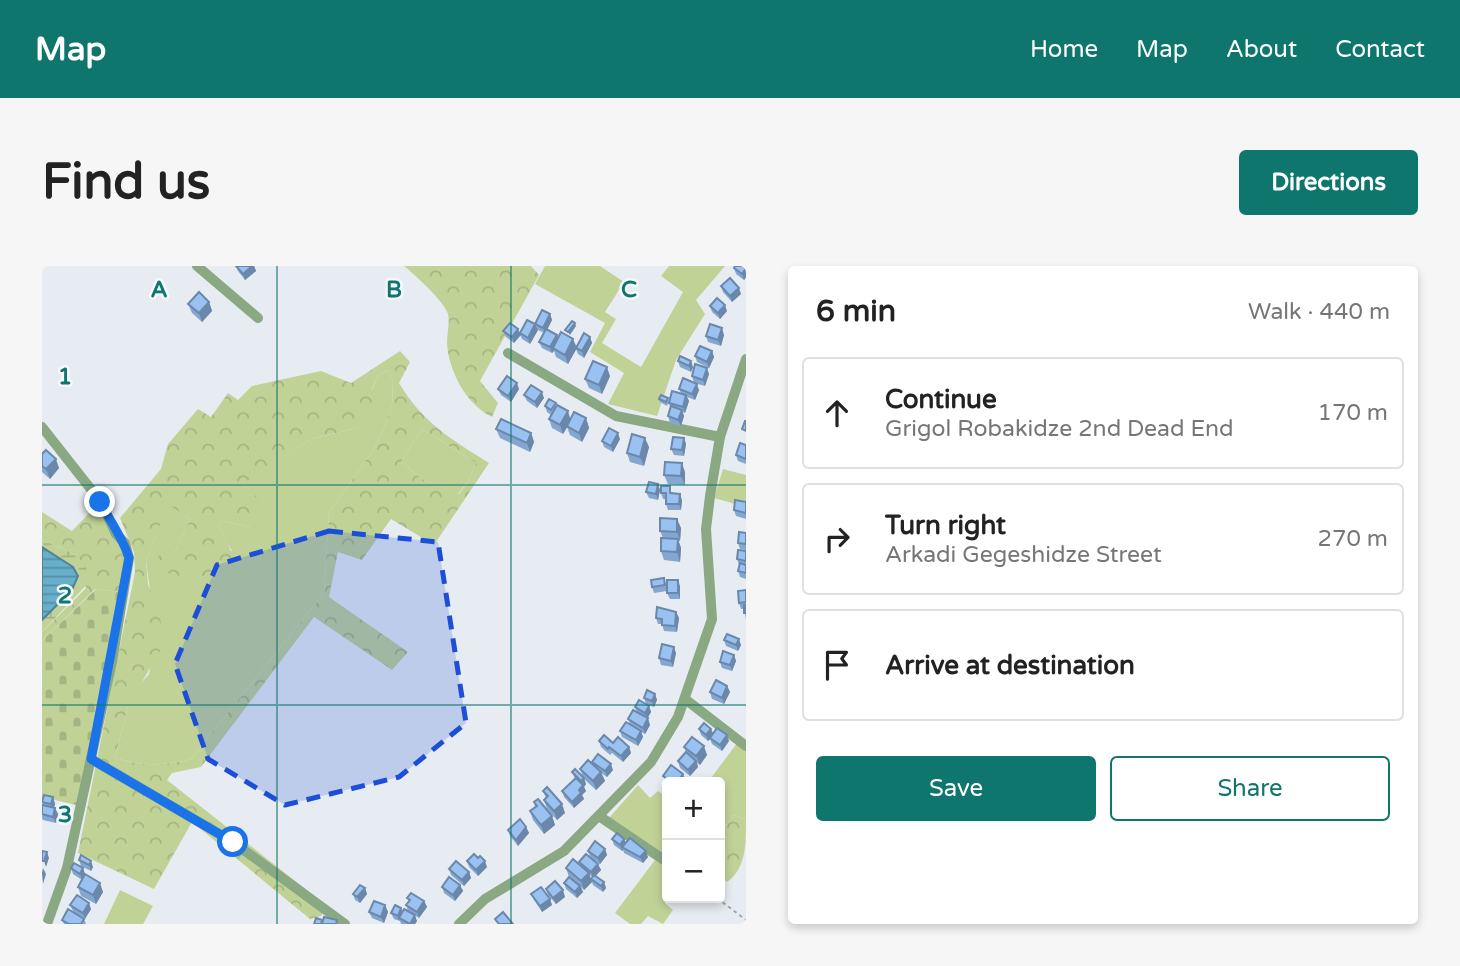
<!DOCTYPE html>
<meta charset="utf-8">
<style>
body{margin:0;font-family:"Varela Round",sans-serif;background:#f6f6f6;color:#222}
.controls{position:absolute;right:21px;bottom:21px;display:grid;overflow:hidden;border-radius:7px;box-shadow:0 4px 10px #0003}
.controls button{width:63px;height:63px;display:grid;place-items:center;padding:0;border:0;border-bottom:2px solid #e0e0e0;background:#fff;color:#222;font:35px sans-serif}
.stop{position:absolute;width:21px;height:21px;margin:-16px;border:5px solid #1a73e8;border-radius:50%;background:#fff}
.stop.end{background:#1a73e8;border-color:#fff;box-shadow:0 2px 7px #0008}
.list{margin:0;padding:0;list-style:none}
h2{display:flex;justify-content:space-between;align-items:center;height:91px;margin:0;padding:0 28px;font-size:30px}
h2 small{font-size:23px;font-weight:400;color:#767676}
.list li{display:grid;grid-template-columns:46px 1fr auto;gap:21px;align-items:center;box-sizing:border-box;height:112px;margin:0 14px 14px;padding:0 14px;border:2px solid #e0e0e0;border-radius:7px}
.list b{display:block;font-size:26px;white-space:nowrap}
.list p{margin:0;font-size:23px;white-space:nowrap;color:#767676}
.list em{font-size:23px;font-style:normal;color:#767676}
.actions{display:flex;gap:14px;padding:21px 28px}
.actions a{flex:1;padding:16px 0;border:2px solid #0f766e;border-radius:7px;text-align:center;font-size:24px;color:#0f766e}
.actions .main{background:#0f766e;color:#fff}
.icon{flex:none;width:38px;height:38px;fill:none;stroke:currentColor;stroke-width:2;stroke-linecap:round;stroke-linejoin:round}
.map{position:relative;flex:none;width:704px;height:658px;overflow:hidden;border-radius:7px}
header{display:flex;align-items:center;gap:42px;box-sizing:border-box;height:98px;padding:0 35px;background:#0f766e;color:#fff}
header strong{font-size:33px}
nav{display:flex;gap:38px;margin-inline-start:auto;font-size:24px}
.intro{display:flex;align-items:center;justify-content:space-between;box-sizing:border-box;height:168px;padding:0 42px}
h1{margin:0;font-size:49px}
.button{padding:18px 32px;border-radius:7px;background:#0f766e;color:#fff;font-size:24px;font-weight:700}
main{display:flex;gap:42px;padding:0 42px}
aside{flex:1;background:#fff;border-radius:7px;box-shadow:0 4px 10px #0003}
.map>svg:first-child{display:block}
.green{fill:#c1d297}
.forest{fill:url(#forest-crowns);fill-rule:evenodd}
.wetland{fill:url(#wetland-marsh)}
.cemetery{fill:url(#cemetery-stones)}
.water{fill:url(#water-rules);stroke:#508397;stroke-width:2}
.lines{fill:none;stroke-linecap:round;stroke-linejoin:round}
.path{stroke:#a1a5a9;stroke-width:2;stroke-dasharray:3.5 3.5;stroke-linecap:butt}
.minor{stroke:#8aa882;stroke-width:10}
.wall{fill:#84a7d1}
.shaded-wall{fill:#6b88aa}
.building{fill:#99c2f3;stroke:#6b88aa;stroke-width:2}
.route{stroke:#1a73e8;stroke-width:9}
.marked{fill:#1d4ed8;fill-opacity:0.2;stroke:#1d4ed8;stroke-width:5;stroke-dasharray:14 9;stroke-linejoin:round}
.grid{fill:none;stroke:#0f766e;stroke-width:2;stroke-opacity:0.55}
.grid-label{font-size:23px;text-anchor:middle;font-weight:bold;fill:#0f766e;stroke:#f5f9fe;stroke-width:5;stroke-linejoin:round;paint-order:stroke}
</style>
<header>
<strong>Map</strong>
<nav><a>Home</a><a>Map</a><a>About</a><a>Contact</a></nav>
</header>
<div class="intro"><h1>Find us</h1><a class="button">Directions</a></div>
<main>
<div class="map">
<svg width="704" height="658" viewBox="0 0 704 658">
<defs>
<pattern id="forest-crowns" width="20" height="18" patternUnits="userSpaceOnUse" patternTransform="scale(1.75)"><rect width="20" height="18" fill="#c1d297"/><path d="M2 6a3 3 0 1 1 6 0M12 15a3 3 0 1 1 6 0" fill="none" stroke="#a5b482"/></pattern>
<pattern id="wetland-marsh" width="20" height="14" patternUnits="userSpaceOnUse" patternTransform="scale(1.75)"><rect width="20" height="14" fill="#c1d297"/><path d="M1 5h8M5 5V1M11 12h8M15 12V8" fill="none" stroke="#a5b482"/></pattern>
<pattern id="cemetery-stones" width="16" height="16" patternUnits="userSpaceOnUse" patternTransform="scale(1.75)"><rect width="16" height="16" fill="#c1d297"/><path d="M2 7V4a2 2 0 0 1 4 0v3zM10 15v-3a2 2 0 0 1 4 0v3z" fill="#a5b482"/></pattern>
<pattern id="water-rules" width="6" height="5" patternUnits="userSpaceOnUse" patternTransform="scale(1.75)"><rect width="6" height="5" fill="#67afcb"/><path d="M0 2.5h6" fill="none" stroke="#548ea4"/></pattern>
</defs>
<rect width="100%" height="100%" fill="#e7ecf2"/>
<g class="green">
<polygon points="503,0 558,0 582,16 563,46 574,53 560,77 599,101 641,26 619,10 627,0 683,0 654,34 663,48 634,94 615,150 566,138 582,107 548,86 563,57 493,18"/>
<path d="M346,104L351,115L350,140L343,160L331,184L287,247L282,327L149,493C124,500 99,500 73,492L86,440L94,423L107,408L118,352L109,332L104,295L126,237L148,253L133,286L190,285L176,260L183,255L208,261L223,238L200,218L269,173L315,162L336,109Z"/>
<polygon points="380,163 434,197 427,214 416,228 380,213 359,196"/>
<polygon points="681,203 704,209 704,241 672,232"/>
<polygon points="696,476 704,482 704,553 692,549 682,562 678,560 678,516 666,516"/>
<polygon points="596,519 608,532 616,525 625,531 625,593 567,552"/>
<polygon points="613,594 625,602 627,632 623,637 631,644 621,658 606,650 599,658 588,658 573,647"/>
<polygon points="78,624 111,640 101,658 62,658"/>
</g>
<g class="forest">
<path d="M362,0H489L497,9L438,115L456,137L450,151C425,139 406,105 405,76C405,68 408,56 406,48C401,34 374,10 362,0Z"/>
<path d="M358,85L368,96L357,117C381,157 409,173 447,197L392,279L349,253L320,294L296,286L287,331L366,386L350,404L272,351L159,501L130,507L125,514L285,640L279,650L268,653L150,556L112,623L36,587L93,306L92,286L78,252L119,203L126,178L156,143L169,151L186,127L196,134L210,120L279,105L309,117ZM346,104L351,115L350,140L343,160L331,184L287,247L282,327L149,493C124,500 98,500 73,492L86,440L122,378L118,352L106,318L104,295L126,238L148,253L133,286L116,290L121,305L147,315L186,310C196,290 186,277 176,260L183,255L208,261L225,249L223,238L201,218L269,173L315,162L330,147L336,133L330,123L336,109ZM380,163L434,197L427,214L417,228L380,213L359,196Z"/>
<polygon points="55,239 84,289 80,326 53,323 0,375 0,366 44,322 35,289 0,274 0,246 30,265"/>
<path d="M692,549L704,553C704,579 704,603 685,616L678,610V560L682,562Z"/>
</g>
<polygon class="wetland" points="0,274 35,289 51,312 0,366 0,354 30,324 31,300 0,281"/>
<polygon class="cemetery" points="54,323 80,326 34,539 0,531 0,375"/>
<polygon class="water" points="0,281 31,301 36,310 30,324 0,354"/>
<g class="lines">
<polyline class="path" points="675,632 704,654"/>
<g class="minor">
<polyline points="155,0 216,52"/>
<polyline points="466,87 574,150 678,171"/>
<polyline points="0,161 59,236 74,268 83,277 87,292 70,396 25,602 5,658"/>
<polyline points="643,433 704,480"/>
<polyline points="49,493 191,576 303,658"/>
<polyline points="557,550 625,596"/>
<polyline points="417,658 443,633 522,585 609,496 636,451 670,353 664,263 668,230 678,171 704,93"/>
</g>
</g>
<g class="wall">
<polygon points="194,0 212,0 214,5 203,14 196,5"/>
<polygon points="704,0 704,11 702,14 694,8 692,2"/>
<polygon points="679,20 699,28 690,36 681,26"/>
<polygon points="167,36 170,45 160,56 150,47 146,38"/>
<polygon points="668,40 685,45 678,53 670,46"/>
<polygon points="508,48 510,54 505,64 515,69 516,72 535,82 548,71 550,77 542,92 536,88 534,83 526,98 514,91 512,85 510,87 500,82 497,76 502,67 496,64 493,58"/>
<polygon points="496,64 488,78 480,73 478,69 472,77 464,71 461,65 478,67"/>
<polygon points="682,69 679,80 666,76 664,70"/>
<polygon points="670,85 672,91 667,102 655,96 653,90"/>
<polygon points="636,95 651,101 649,106 638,101"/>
<polygon points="667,108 663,120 652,117 650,110"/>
<polygon points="568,110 560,128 547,122 543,113"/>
<polygon points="456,123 477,123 469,136 459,129"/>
<polygon points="637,123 657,124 653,134 645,131 647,135 643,147 640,146 642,150 639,160 628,157 626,150 628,141 627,137 639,127"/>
<polygon points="482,129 502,132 495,142 485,135"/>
<polygon points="626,132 627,135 625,140 618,136 617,133"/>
<polygon points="503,140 514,140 529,153 544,152 547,162 540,176 528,169 525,161 521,168 510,162 507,153 509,149 505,146"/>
<polygon points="454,163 489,167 492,176 488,186 458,172"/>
<polygon points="642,172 644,178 642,190 632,189 629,183"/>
<polygon points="578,173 571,186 562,181 560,175"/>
<polygon points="704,179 704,198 696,195 694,189"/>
<polygon points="607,181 602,200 588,196 585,187"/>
<polygon points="0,188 17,202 8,213 0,206"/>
<polygon points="643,206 643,219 626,218 622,209"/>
<polygon points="616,218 618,224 616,234 607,232 604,226"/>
<polygon points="631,226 631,228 640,234 639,244 626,244 624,238 624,233 621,233 619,227"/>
<polygon points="704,236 704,253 694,250 692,244"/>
<polygon points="639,262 638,275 636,275 639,282 638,296 622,294 619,285 621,272 618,265"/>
<polygon points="704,267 704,284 698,283 696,277"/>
<polygon points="704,285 704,313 698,311 696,305 697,299 695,293"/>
<polygon points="622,312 625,325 612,327 610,321"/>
<polygon points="638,320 638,333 628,333 625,327"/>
<polygon points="704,324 704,353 702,343 699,343 697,337"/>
<polygon points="634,346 637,352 635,366 622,365 620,358 616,358 614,352"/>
<polygon points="682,374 699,379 696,385 684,380"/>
<polygon points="634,387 631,401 619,399 617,392"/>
<polygon points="692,389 694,395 690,405 680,402 678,396"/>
<polygon points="685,420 688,426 682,438 670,433 668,426"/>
<polygon points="613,428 615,434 612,441 604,438 602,432"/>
<polygon points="607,440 609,446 605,452 608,459 603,468 599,466 601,471 596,480 580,471 578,465 588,458 586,453 595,446 593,441"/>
<polygon points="657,463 671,467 687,475 680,485 670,478 668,473 666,475 659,469"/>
<polygon points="557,475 571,477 587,481 589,487 581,496 570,487 568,489 559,481"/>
<polygon points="642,481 665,489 658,499 655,497 656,501 648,510 638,502 636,495 644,486"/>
<polygon points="550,496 571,504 565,511 559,507 563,515 554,524 542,513 544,518 542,521 544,525 540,529 542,533 532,542 522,531 520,525 533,513 530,506 541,511 538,503 551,499"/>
<polygon points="641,508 644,516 625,516 625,520 621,510"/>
<polygon points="501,525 523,547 515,554 505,543 502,534 504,532"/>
<polygon points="11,531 13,538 12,542 16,548 14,557 1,554 0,552 1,539 0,536"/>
<polygon points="492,536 510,550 513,559 502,568 491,554 488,545 493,541"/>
<polygon points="484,561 487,567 476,580 468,570 466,564"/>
<polygon points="570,573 582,573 584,577 606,591 601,597 582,587 581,584 580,585 572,579"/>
<polygon points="563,583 565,589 558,598 551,593 559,604 553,610 562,616 564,622 561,626 551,619 549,613 551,611 547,609 550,616 542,624 539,621 541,626 535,632 524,623 522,617 527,611 524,602 539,600 537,596 548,591 546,585"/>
<polygon points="37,594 51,601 49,605 39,600"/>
<polygon points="425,595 445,601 436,610 427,601"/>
<polygon points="29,602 41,602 43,608 61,626 54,638 39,630 36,621 40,614 31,608"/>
<polygon points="407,603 427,606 429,612 422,620 409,609"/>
<polygon points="418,619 421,625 413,635 402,627 400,621"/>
<polygon points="323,622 325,628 318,637 313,634 311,628"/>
<polygon points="504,623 523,631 514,638 506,629"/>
<polygon points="489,628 508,633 510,639 500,646 492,634"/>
<polygon points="365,632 382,635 385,641 377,652 366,645 364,639 367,635"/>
<polygon points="28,639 49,643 42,653 44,658 22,658 20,654 31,645"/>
<polygon points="343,639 346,646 342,657 330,652 327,646"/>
<polygon points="359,642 361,646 375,655 373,658 359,658 358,655 352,653 349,647"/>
</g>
<g class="shaded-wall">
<polygon points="210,0 212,0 214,5 203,14 201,8"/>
<polygon points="704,2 704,11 702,14 700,8"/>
<polygon points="697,22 699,28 690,36 688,30"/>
<polygon points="167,36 170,45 160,56 157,47"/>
<polygon points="683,39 685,45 678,53 676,47"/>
<polygon points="508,48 510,54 503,68 501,62"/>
<polygon points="533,57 534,60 528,69 526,66"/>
<polygon points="493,58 496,64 488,78 486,72"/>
<polygon points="680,62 682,69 679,80 676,74"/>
<polygon points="476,63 479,69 472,77 470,71"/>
<polygon points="515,69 517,75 511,82 512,85 510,87 508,81"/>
<polygon points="548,71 550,77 542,92 540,85"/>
<polygon points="531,73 535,82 526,98 523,89"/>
<polygon points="670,85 672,91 667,102 665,96"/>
<polygon points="649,95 651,101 649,106 647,100"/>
<polygon points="565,101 568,110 560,128 557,119"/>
<polygon points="665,102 667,108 663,120 661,114"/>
<polygon points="475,117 477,123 469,136 466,130"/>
<polygon points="655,118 657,124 653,134 650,128"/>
<polygon points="500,126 502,132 495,142 493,136"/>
<polygon points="644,129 647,135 643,147 641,141"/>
<polygon points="640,144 642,150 639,160 636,154"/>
<polygon points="526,145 529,155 521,168 518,159"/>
<polygon points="544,152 547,162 540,176 537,167"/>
<polygon points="489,167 492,176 488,186 485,177"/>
<polygon points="576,167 578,173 571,186 569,180"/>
<polygon points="603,172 607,181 602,200 598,191"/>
<polygon points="642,172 644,178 642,190 640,184"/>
<polygon points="14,193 17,202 8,213 4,203"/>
<polygon points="640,197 643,206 643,219 639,210"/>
<polygon points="616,218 618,224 616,234 614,228"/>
<polygon points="638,228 640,234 639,244 637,238"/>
<polygon points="635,253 639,262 638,275 635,266"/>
<polygon points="636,273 639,282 638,296 635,286"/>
<polygon points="636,314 638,320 638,333 636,327"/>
<polygon points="634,346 637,352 635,366 633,360"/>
<polygon points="697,373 699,379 696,385 694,379"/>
<polygon points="632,381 634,387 631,401 629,395"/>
<polygon points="692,389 694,395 690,405 688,399"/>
<polygon points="685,420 688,426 682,438 680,432"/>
<polygon points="613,428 615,434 612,441 610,435"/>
<polygon points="607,440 609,446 605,453 603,447"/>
<polygon points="606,452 608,459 603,468 601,462"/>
<polygon points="669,463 672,469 666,475 664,469"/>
<polygon points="599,465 601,471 596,480 594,474"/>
<polygon points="685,469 687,475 680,485 678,479"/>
<polygon points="662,480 665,489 658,499 654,490"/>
<polygon points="587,481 589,487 581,496 579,490"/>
<polygon points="654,495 656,501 648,510 646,504"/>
<polygon points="569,498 571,504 565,511 563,505"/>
<polygon points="559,506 563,515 554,524 551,515"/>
<polygon points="641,508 644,516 636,516"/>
<polygon points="542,512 544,518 542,521 544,525 540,529 542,533 532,542 530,536 537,524 541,520 539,515"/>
<polygon points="11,531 13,538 11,544 9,538"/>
<polygon points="520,538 523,547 515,554 512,545"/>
<polygon points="13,542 16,548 14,557 11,551"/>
<polygon points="510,550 513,559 502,568 499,559"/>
<polygon points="484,561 487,567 476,580 474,574"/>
<polygon points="582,573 585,579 580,581 581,584 580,585 578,579"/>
<polygon points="563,583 565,589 558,598 556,592"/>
<polygon points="604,585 606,591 601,597 598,591"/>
<polygon points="5,586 7,592 4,601 2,595"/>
<polygon points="49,595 51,601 49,605 47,599"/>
<polygon points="443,595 445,601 436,610 434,604"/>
<polygon points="556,598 559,604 552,612 549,606"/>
<polygon points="1,602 4,608 1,618 0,607"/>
<polygon points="41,602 43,609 40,614 38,608"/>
<polygon points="427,606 429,612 422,620 420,614"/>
<polygon points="547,607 550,616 542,624 539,615"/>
<polygon points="562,616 564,622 561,626 559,620"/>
<polygon points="58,617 61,626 54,638 51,629"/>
<polygon points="418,619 421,625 413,635 411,629"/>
<polygon points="538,620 541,626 535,632 533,626"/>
<polygon points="323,622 325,628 318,637 315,631"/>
<polygon points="521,624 523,631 514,638 511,632"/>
<polygon points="508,633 510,639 500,646 498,640"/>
<polygon points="382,635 385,641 377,652 375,646"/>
<polygon points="47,637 49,643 43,653 41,647"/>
<polygon points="343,639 346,646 342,657 339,651"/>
<polygon points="359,642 361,648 357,652 358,656 356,650"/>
<polygon points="373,649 375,655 373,658 368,658"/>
</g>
<g class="building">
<polygon points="194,0 210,0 201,8"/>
<polygon points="693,0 704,0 704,2 700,8 692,2"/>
<polygon points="688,12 697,22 688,30 679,20"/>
<polygon points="157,26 167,36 157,47 146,38"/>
<polygon points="675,32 683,39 676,47 668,40"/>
<polygon points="500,44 508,48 501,62 493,58"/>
<polygon points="485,54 493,58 486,72 478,67"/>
<polygon points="530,55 533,57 526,66 523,64"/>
<polygon points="468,57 476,63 470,71 461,65"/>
<polygon points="668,58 680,62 676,74 664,70"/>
<polygon points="504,63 515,69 508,81 497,76"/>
<polygon points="519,66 531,73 523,89 511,82"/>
<polygon points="542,67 548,71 540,85 534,82"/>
<polygon points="658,80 670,85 665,96 653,90"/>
<polygon points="638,90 649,95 647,100 636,95"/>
<polygon points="551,95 565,101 557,119 543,113"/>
<polygon points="653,98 665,102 661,114 650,110"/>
<polygon points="465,110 475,117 466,130 456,123"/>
<polygon points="641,112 655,118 650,128 637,123"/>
<polygon points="489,119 500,126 493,136 482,129"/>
<polygon points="630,125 644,129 641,141 627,137"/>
<polygon points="619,129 626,132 624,136 617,133"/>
<polygon points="507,133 514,137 509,144 503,140"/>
<polygon points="515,139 526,145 518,159 507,153"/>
<polygon points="629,140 640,144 636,154 626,150"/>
<polygon points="532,146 544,152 537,167 525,160"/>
<polygon points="459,153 489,167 485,177 454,163"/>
<polygon points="703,155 704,155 704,165 700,163"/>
<polygon points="567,162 576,167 569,180 560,175"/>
<polygon points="590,168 603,172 598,191 585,187"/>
<polygon points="631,171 642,172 640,184 629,183"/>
<polygon points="698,177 704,179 704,193 694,189"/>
<polygon points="4,184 14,193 4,203 0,200 0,188"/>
<polygon points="623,196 640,197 639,210 622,209"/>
<polygon points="607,216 616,218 614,228 604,226"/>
<polygon points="619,220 628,220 628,227 638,228 637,238 624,238 624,227 619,227"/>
<polygon points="693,234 704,236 704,247 692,244"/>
<polygon points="618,252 635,253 635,266 618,265"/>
<polygon points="697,266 704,267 704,278 696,277"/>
<polygon points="619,272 636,273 635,286 619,285"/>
<polygon points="696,284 704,285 704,295 695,293"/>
<polygon points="698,297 704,299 704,307 696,305"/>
<polygon points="622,312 623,319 610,321 609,314"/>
<rect x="625" y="314" width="11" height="13"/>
<polygon points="704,324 704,336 697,337 696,325"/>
<rect x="702" y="339" width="2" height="8"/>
<polygon points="615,341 634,346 633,360 620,359 620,353 614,352"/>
<polygon points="685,368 697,373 694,379 682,374"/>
<polygon points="620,378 632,381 629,395 617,392"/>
<polygon points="681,385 692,389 688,399 678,396"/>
<polygon points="674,414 685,420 680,432 668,426"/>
<polygon points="605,424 613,428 610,435 602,432"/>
<polygon points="597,434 607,440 603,447 593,441"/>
<polygon points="591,444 606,452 601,462 586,453"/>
<polygon points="584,456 599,465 594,474 578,465"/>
<polygon points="662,457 669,463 664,469 657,463"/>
<polygon points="675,462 685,469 678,479 668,472"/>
<polygon points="562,469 571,477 576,471 587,481 579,490 567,481 566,483 557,475"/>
<polygon points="650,471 662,480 654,490 642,481"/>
<polygon points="644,486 654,495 646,504 636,495"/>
<polygon points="556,488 569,498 563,505 550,496"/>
<polygon points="546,494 559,506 551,515 538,503"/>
<polygon points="629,499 641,508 636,516 630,516 621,510"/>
<polygon points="533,503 542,512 539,515 530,506"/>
<polygon points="534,512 541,519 537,524 539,527 530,536 520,525"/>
<polygon points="505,521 520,538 512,545 502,534 506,530 501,525"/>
<polygon points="2,529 11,531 9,538 0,536"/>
<polygon points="496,533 510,550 499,559 488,545 495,540 492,536"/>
<polygon points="0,539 13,542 11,551 0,548"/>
<polygon points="478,553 484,561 474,574 466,564"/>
<polygon points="575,567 582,573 578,579 570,573"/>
<polygon points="588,572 604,585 598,591 580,581"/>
<polygon points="553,575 563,583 556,592 546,585"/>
<polygon points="0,585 5,586 2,595 0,595"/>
<polygon points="432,588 436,592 438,590 443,595 434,604 425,595"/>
<polygon points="544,588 556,598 549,606 537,596"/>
<polygon points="39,589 49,595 47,599 37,594"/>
<polygon points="531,593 547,607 539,615 524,602"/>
<polygon points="414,595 427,606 420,614 407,603"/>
<polygon points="32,597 41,602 38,608 29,602"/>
<polygon points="43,608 58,617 51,629 36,621"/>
<polygon points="552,609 562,616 559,620 549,613"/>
<polygon points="407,611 418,619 411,629 400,621"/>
<polygon points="527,611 538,620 533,626 522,617"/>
<polygon points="513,615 521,624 511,632 504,623"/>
<polygon points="318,619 323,622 315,631 311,628"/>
<polygon points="499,621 508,633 498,640 489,628"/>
<polygon points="369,627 382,635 375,646 364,639 368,634 365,632"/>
<polygon points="35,629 47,637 41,647 28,639"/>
<polygon points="332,635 343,639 339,651 327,646"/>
<polygon points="353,639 359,642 356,650 349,647"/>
<polygon points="26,643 42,653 39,658 27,658 20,654"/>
<polygon points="362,643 373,649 368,658 357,652"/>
<polygon points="461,646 471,658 457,658 453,653"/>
<polygon points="282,651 295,654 294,658 280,658"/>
<polygon points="274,652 280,654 279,658 272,658"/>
</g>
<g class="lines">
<path class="route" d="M58,236C68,255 81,272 87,292L49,493L191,576"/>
</g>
<path class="marked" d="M287,265L396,276L424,457L357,511L243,539L166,493L133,398L175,299Z"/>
<path class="grid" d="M235,0V658M469,0V658M0,219H704M0,439H704"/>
<g class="grid-label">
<text x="117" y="31">A</text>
<text x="352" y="31">B</text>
<text x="587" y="31">C</text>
<text x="23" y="118">1</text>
<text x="23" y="337">2</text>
<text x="23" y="556">3</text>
</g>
</svg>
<div class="controls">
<button>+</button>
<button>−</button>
</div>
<div class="stop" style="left:191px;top:576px"></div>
<div class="stop end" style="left:58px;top:236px"></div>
</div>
<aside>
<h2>6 min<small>Walk · 440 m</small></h2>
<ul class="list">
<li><svg class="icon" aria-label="ahead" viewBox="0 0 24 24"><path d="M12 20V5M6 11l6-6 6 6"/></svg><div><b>Continue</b><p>Grigol Robakidze 2nd Dead End</p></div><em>170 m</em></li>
<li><svg class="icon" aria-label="right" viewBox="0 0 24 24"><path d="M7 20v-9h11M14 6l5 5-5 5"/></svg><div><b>Turn right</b><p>Arkadi Gegeshidze Street</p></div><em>270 m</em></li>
<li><svg class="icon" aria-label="arrive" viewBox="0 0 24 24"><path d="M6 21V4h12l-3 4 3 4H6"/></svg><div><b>Arrive at destination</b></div></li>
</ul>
<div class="actions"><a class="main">Save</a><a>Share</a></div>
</aside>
</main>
